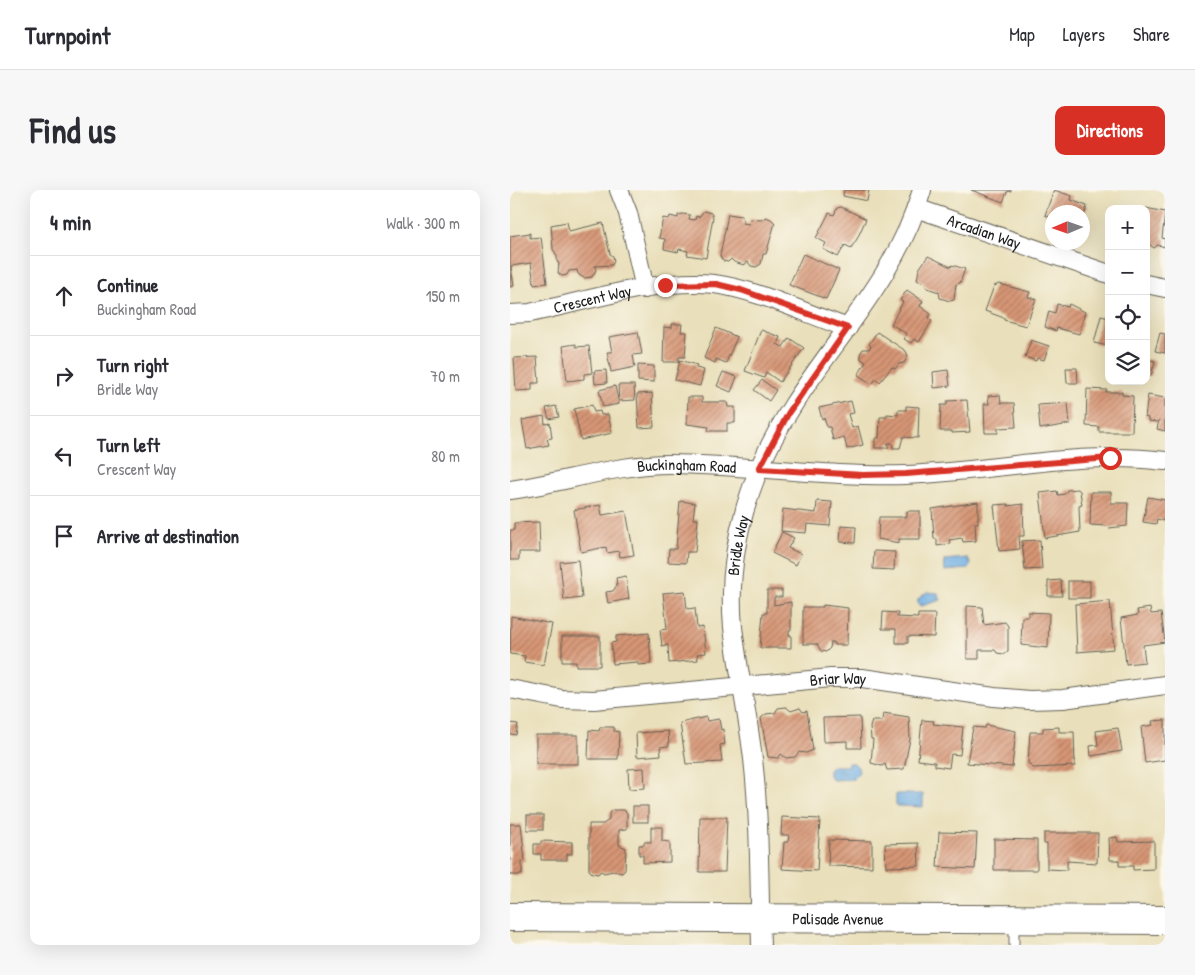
<!DOCTYPE html>
<meta charset="utf-8">
<style>
body{margin:0;font-family:"Patrick Hand",sans-serif;background:#f7f7f7;color:#2b2b33}
.controls{position:absolute;right:15px;top:15px;display:grid;overflow:hidden;border-radius:10px;box-shadow:0 5px 20px #0002}
.controls button{width:45px;height:45px;display:grid;place-items:center;padding:0;border:0;border-bottom:1px solid #e1e1e2;background:#fff;color:#2b2b33;font:25px sans-serif}
.compass{position:absolute;left:535px;top:15px;width:45px;height:45px;border-radius:50%;background:#fff;box-shadow:0 5px 20px #0002;rotate:268deg}
.stop{position:absolute;width:15px;height:15px;margin:-11px;border:4px solid #d93025;border-radius:50%;background:#fff}
.stop.end{background:#d93025;border-color:#fff;box-shadow:0 1px 5px #0008}
.list{margin:0;padding:0;list-style:none}
h2{display:flex;justify-content:space-between;align-items:center;height:65px;margin:0;padding:0 20px;font-size:21px}
h2 small{font-size:16px;font-weight:400;color:#7c7c81}
.list li{display:grid;grid-template-columns:32px 1fr auto;gap:15px;align-items:center;box-sizing:border-box;height:80px;padding:0 20px;border-top:1px solid #e1e1e2}
.list b{display:block;font-size:19px;white-space:nowrap}
.list p{margin:0;font-size:16px;white-space:nowrap;color:#7c7c81}
.list em{font-size:16px;font-style:normal;color:#7c7c81}
.icon{flex:none;width:28px;height:28px;fill:none;stroke:currentColor;stroke-width:2;stroke-linecap:round;stroke-linejoin:round}
.map{position:relative;flex:none;width:655px;height:755px;overflow:hidden;border-radius:10px}
header{display:flex;align-items:center;gap:30px;box-sizing:border-box;height:70px;padding:0 25px;background:#fff;border-bottom:1px solid #e1e1e2}
header strong{font-size:24px}
nav{display:flex;gap:28px;margin-inline-start:auto;font-size:18px}
.intro{display:flex;align-items:center;justify-content:space-between;box-sizing:border-box;height:120px;padding:0 30px}
h1{margin:0;font-size:35px}
.button{padding:12px 22px;border-radius:10px;background:#d93025;color:#fff;font-size:18px;font-weight:700}
main{display:flex;gap:30px;padding:0 30px}
aside{flex:1;background:#fff;border-radius:10px;box-shadow:0 5px 20px #0002}
.map>svg:first-child{display:block}
.water{fill:url(#water-ripples);stroke:#46647f}
.building{fill:url(#building-hatch)}
.lines{fill:none;stroke-linecap:round;stroke-linejoin:round}
.lane-casing{stroke:#646053;stroke-width:11}
.street-casing{stroke:#646053;stroke-width:20}
.primary-casing{stroke:#646053;stroke-width:30}
.lane{stroke:#fff;stroke-width:9}
.street{stroke:#fff;stroke-width:18}
.primary{stroke:#fff;stroke-width:28}
.route{stroke:#d93025;stroke-width:6}
.labels{text-anchor:middle;dominant-baseline:central;stroke-width:4;stroke-linejoin:round;paint-order:stroke}
.street-label{font-size:16px;fill:#1c1c1c;stroke:#fbf7ec}
</style>
<header>
<strong>Turnpoint</strong>
<nav><a>Map</a><a>Layers</a><a>Share</a></nav>
</header>
<div class="intro"><h1>Find us</h1><a class="button">Directions</a></div>
<main>
<aside>
<h2>4 min<small>Walk · 300 m</small></h2>
<ul class="list">
<li><svg class="icon" aria-label="ahead" viewBox="0 0 24 24"><path d="M12 20V5M6 11l6-6 6 6"/></svg><div><b>Continue</b><p>Buckingham Road</p></div><em>150 m</em></li>
<li><svg class="icon" aria-label="right" viewBox="0 0 24 24"><path d="M7 20v-9h11M14 6l5 5-5 5"/></svg><div><b>Turn right</b><p>Bridle Way</p></div><em>70 m</em></li>
<li><svg class="icon" aria-label="left" viewBox="0 0 24 24"><path d="M17 20v-9H6M10 6l-5 5 5 5"/></svg><div><b>Turn left</b><p>Crescent Way</p></div><em>80 m</em></li>
<li><svg class="icon" aria-label="arrive" viewBox="0 0 24 24"><path d="M6 21V4h12l-3 4 3 4H6"/></svg><div><b>Arrive at destination</b></div></li>
</ul>
</aside>
<div class="map">
<svg width="655" height="755" viewBox="0 0 655 755">
<defs>
<pattern id="water-ripples" width="26" height="14" patternUnits="userSpaceOnUse" patternTransform="scale(1.25)"><rect width="26" height="14" fill="#70ade2"/><path d="M2 4q2-2 4 0t4 0M15 11q2-2 4 0t4 0" fill="none" stroke="#5b8cb6"/></pattern>
<pattern id="building-hatch" width="6" height="6" patternUnits="userSpaceOnUse" patternTransform="scale(1.25)"><rect width="6" height="6" fill="#d79676"/><path d="M-1 1l2-2M0 6l6-6M5 7l2-2" fill="none" stroke="#ae7a60"/></pattern>
</defs>
<rect width="100%" height="100%" fill="#fbf7ec"/>
<filter id="ink" filterUnits="userSpaceOnUse"><feTurbulence type="fractalNoise" baseFrequency=".02" numOctaves="2"/><feDisplacementMap in="SourceGraphic" scale="10" xChannelSelector="R" yChannelSelector="G"/><feConvolveMatrix kernelMatrix="1 2 1 2 8 2 1 2 1" color-interpolation-filters="sRGB"/></filter>
<filter id="wash" filterUnits="userSpaceOnUse"><feTurbulence type="fractalNoise" baseFrequency=".0096" numOctaves="4" result="noise"/><feDisplacementMap in="SourceGraphic" scale="20" xChannelSelector="R" yChannelSelector="G"/><feGaussianBlur stdDeviation="1.12" result="paint"/><feColorMatrix in="noise" values="0 0 0 0 0 0 0 0 0 0 0 0 0 0 0 0 0 1.4 0 .05"/><feComposite in="paint" operator="in"/></filter>
<g filter="url(#wash)">
<rect width="100%" height="100%" fill="#e9dfba"/>
<g class="water">
<polygon points="457,368 461,374 458,379 435,381 434,370"/>
<polygon points="417,402 428,403 431,410 411,416 408,414 408,409"/>
<polygon points="338,573 344,573 348,577 349,582 343,589 323,590 319,586 319,580 323,576 337,576"/>
<polygon points="386,604 413,604 413,617 386,616"/>
</g>
<g id="blocks">
<g class="building">
<polygon points="334,0 359,0 357,11 333,6"/>
<polygon points="461,0 501,0 501,1 497,2 493,12"/>
<polygon points="544,0 562,6 561,10 577,16 573,29 572,22 542,22 542,28 535,25"/>
<polygon points="331,17 356,29 347,49 341,58 335,55 328,67 313,59 316,53 306,48 319,23 324,25 327,18"/>
<polygon points="636,18 655,22 652,48 655,49 655,57 648,55 644,58 636,52"/>
<polygon points="194,21 201,23 203,27 196,68 177,65 178,61 169,59 168,62 154,59 155,49 149,48 153,28 159,29 160,26 168,28 168,25 173,24 180,25 179,29 185,30 186,26 189,27"/>
<polygon points="218,24 232,26 233,33 239,34 240,29 251,30 256,27 261,29 265,33 256,64 253,64 251,74 246,77 241,76 238,72 234,75 224,72 221,69 218,72 213,71 210,66"/>
<polygon points="57,32 59,41 93,33 100,64 103,66 104,71 102,75 85,76 86,80 82,87 74,88 68,84 67,80 59,81 57,85 52,86 48,83 49,73 47,72 47,66 43,59 41,35"/>
<polygon points="20,43 20,48 31,47 37,93 24,95 21,73 1,76 4,96 0,97 0,46"/>
<polygon points="293,64 329,80 316,109 279,95"/>
<polygon points="418,66 441,77 442,75 455,79 450,93 446,94 444,110 440,111 430,108 429,102 417,98 414,93 407,90 409,79"/>
<polygon points="489,94 520,102 518,107 526,109 516,136 494,130 494,128 475,121 484,96"/>
<polygon points="397,100 413,111 410,116 421,124 418,128 422,131 409,152 404,149 401,153 394,149 397,144 381,134 393,112 390,110"/>
<polygon points="547,114 558,117 559,114 575,122 569,144 547,138 546,141 535,137 539,121 545,123"/>
<polygon points="591,126 599,128 598,156 584,153"/>
<polygon points="162,134 172,134 171,142 177,142 175,167 169,167 169,172 153,172 154,137 162,138"/>
<polygon points="206,138 227,147 216,173 206,169 205,173 194,168"/>
<polygon points="251,140 270,147 267,154 273,157 279,148 294,158 270,192 256,182 254,188 235,181"/>
<polygon points="128,142 132,164 123,165 125,177 101,182 97,162 102,162 99,147"/>
<polygon points="367,142 396,161 398,166 394,173 389,174 385,179 382,177 370,192 366,189 362,194 348,185 356,172 351,169 350,164 353,159 359,159 361,156 359,154"/>
<polygon points="650,143 655,144 655,163 645,161"/>
<polygon points="521,150 539,156 534,170 527,168 526,171 515,167"/>
<polygon points="66,154 66,157 79,156 82,183 74,184 74,189 57,191 53,156"/>
<polygon points="27,167 29,193 22,193 22,200 6,201 4,168"/>
<polygon points="636,169 645,171 641,186 636,185"/>
<polygon points="170,170 187,175 186,178 194,180 190,196 165,190"/>
<polygon points="128,175 144,176 144,192 128,191"/>
<polygon points="556,178 567,178 568,193 557,193"/>
<polygon points="96,180 97,193 85,194 84,181"/>
<polygon points="438,180 440,196 424,198 423,182"/>
<polygon points="213,182 227,187 221,202 207,196"/>
<polygon points="252,190 266,200 259,211 244,200"/>
<polygon points="108,195 124,195 125,210 109,211"/>
<polygon points="105,196 109,214 93,217 89,200"/>
<polygon points="577,199 597,200 596,202 612,202 612,205 623,206 622,242 589,242 589,237 576,236"/>
<polygon points="142,203 144,237 129,238 127,204"/>
<polygon points="490,205 491,213 504,213 506,237 488,238 488,243 475,243 474,214 479,214 478,206"/>
<polygon points="638,205 655,208 655,241 647,239 649,230 647,232 638,231 638,228 635,227"/>
<polygon points="178,207 192,207 192,212 217,212 218,217 225,217 225,233 217,233 217,241 198,241 199,237 177,234"/>
<polygon points="457,210 460,242 442,243 442,241 430,241 431,215 437,215 437,211"/>
<polygon points="341,211 344,223 338,224 342,238 348,236 353,255 337,259 334,247 323,250 320,237 317,237 314,228 312,229 309,218"/>
<polygon points="558,213 560,234 530,239 528,215"/>
<polygon points="82,215 84,222 90,221 91,225 98,224 102,243 71,250 64,219"/>
<polygon points="46,216 49,227 39,229 36,218"/>
<polygon points="396,216 409,217 408,248 393,247 390,258 383,258 382,253 378,253 378,258 365,258 365,248 369,248 370,227 377,227 377,224 388,225 388,220 396,220"/>
<polygon points="34,226 35,234 40,233 42,248 37,249 39,255 17,259 12,230"/>
<polygon points="568,299 570,301 572,315 569,316 570,342 535,348 530,303 547,301 548,305 555,304 557,300"/>
<polygon points="581,302 601,302 601,313 618,313 617,336 599,338 597,336 580,335"/>
<polygon points="638,307 655,310 655,331 647,329 646,334 633,332"/>
<polygon points="170,311 185,313 183,329 188,329 185,362 177,362 176,373 158,372 159,359 166,359"/>
<polygon points="307,311 322,312 320,336 297,334 296,343 271,341 273,319 306,323"/>
<polygon points="468,312 468,333 465,333 466,351 453,352 452,348 439,350 440,354 427,356 427,349 424,349 422,319"/>
<polygon points="498,314 498,316 513,314 514,346 509,346 510,359 489,361 484,315"/>
<polygon points="90,315 92,325 116,321 124,365 110,367 109,361 97,363 96,357 71,362 64,320"/>
<polygon points="397,321 410,321 410,349 389,349 389,353 368,349 369,327 397,327"/>
<polygon points="29,332 30,362 9,362 9,370 0,370 0,340 4,340 4,333"/>
<polygon points="331,336 346,337 345,353 330,352"/>
<polygon points="272,342 284,348 278,358 291,364 286,375 262,363"/>
<polygon points="530,350 532,379 515,380 512,351"/>
<polygon points="364,361 385,362 384,380 363,379"/>
<polygon points="68,370 72,408 54,410 50,372"/>
<polygon points="116,386 119,409 98,413 96,402 103,401 107,395 106,388"/>
<polygon points="551,390 552,406 538,406 538,391"/>
<rect x="558" y="391" width="22" height="17"/>
<polygon points="257,400 272,400 272,407 264,407 264,415 281,412 281,440 279,440 279,445 281,445 281,458 250,458 253,423 257,423"/>
<polygon points="175,401 177,419 185,418 187,438 193,437 196,463 187,464 188,470 159,473 158,455 152,456 150,440 157,439 153,403"/>
<polygon points="600,411 604,459 567,462 565,414"/>
<polygon points="313,415 338,418 337,455 324,455 324,452 321,452 320,458 316,462 311,461 307,454 293,454 293,417 313,417"/>
<polygon points="457,416 472,417 474,435 495,432 498,436 498,461 494,464 487,463 485,460 469,460 469,469 457,469"/>
<polygon points="640,418 641,424 651,423 655,452 633,455 635,472 616,474 611,428 628,425 627,420"/>
<polygon points="373,422 388,423 387,427 408,428 408,424 425,424 424,447 398,446 398,453 386,453 386,439 372,439"/>
<polygon points="518,422 539,423 538,458 511,455 512,427 518,427"/>
<polygon points="1,426 42,434 34,475 14,472 15,466 0,464"/>
<polygon points="139,443 141,474 128,475 128,472 103,474 101,453 106,452 106,446"/>
<polygon points="52,446 90,446 90,476 66,476 66,472 52,472"/>
<polygon points="276,517 281,521 290,518 293,522 297,521 303,560 296,563 289,562 285,567 276,568 271,564 268,568 258,567 251,528 256,524 265,523 268,518"/>
<polygon points="373,523 399,527 400,549 394,579 377,580 375,574 372,576 361,573 363,549 361,549 360,537 362,531 372,531"/>
<polygon points="196,527 197,531 209,529 211,540 213,539 215,554 210,555 212,572 176,574 170,533"/>
<polygon points="350,527 351,558 337,558 337,551 314,552 313,528"/>
<polygon points="412,530 424,531 423,534 453,537 450,565 441,564 439,578 425,576 425,572 408,570"/>
<polygon points="655,530 655,570 635,573 631,537 643,535 642,531"/>
<polygon points="0,533 8,534 6,545 0,544"/>
<polygon points="476,535 506,541 502,577 457,573 463,537 475,538"/>
<polygon points="90,537 104,537 104,541 109,542 108,569 78,569 79,540 89,541"/>
<polygon points="549,537 549,542 564,542 565,576 523,578 518,573 520,542 533,542 533,538"/>
<polygon points="608,538 612,561 581,566 580,556 588,555 586,541"/>
<polygon points="158,541 159,556 150,557 151,565 127,567 126,543"/>
<rect x="26" y="545" width="42" height="29"/>
<polygon points="134,578 135,598 119,599 118,579"/>
<rect x="123" y="616" width="15" height="16"/>
<polygon points="102,620 114,620 117,623 117,639 109,640 109,655 116,658 115,680 112,683 103,681 94,683 91,681 88,684 82,683 79,680 79,634 93,634 99,630 99,623"/>
<rect x="17" y="625" width="16" height="15"/>
<polygon points="190,627 217,627 215,682 189,682"/>
<polygon points="272,627 310,629 307,681 272,679 274,652 278,652 279,645 271,645"/>
<polygon points="0,634 11,634 15,671 12,671 12,685 0,685"/>
<polygon points="141,637 152,637 152,651 160,652 160,672 133,673 133,665 129,665 129,655 134,655 134,652 141,652"/>
<polygon points="429,642 467,643 465,679 427,677"/>
<polygon points="534,643 588,643 587,673 557,671 557,680 537,679 537,654 534,654"/>
<polygon points="607,647 608,652 644,651 644,679 623,680 623,676 609,676 609,670 600,670 599,648"/>
<polygon points="484,649 527,650 527,680 484,680"/>
<polygon points="319,650 362,651 362,677 318,676"/>
<polygon points="31,651 62,652 62,664 57,664 57,670 31,670 31,664 24,664 24,654 31,654"/>
<polygon points="408,653 409,676 376,677 375,654"/>
</g>
</g>
</g>
<g filter="url(#ink)">
<use href="#blocks" fill-opacity="0" stroke="#646053" stroke-width="1"/>
<g class="lines">
<defs>
<polyline id="lane" points="504,755 504,733"/>
<g id="street">
<polyline points="109,0 118,23 135,99"/>
<path id="s1" d="M406,18L599,84"/>
<polyline points="636,94 655,98"/>
<path id="s2" d="M0,124L20,123C77,111 147,88 204,94C245,99 297,124 338,138"/>
<path id="s3" d="M0,300C53,293 106,274 160,274C239,275 316,287 395,285C481,282 568,260 655,271"/>
<path id="s4" d="M0,499L52,509L84,510L321,488H352L484,507L519,510L553,509L655,495"/>
<path id="s5" d="M251,755C249,693 250,630 243,569C238,525 228,481 223,437C218,383 229,328 249,279C290,179 382,106 412,0"/>
</g>
<g id="primary">
<path id="s6" d="M0,727L655,730"/>
</g>
</defs>
<use href="#lane" class="lane-casing"/>
<use href="#street" class="street-casing"/>
<use href="#primary" class="primary-casing"/>
<use href="#lane" class="lane"/>
<use href="#street" class="street"/>
<use href="#primary" class="primary"/>
</g>
</g>
<g class="lines" filter="url(#ink)">
<polyline class="route" points="155,95 206,94 231,100 338,138 279,222 249,279 353,285 396,284 600,268"/>
</g>
<g class="labels">
<g class="street-label">
<text stroke="none"><textPath href="#s1" startOffset="72">Arcadian Way</textPath></text>
<text stroke="none"><textPath href="#s2" startOffset="84">Crescent Way</textPath></text>
<text stroke="none"><textPath href="#s3" startOffset="179">Buckingham Road</textPath></text>
<text stroke="none"><textPath href="#s5" startOffset="402">Bridle Way</textPath></text>
<text stroke="none"><textPath href="#s4" startOffset="330">Briar Way</textPath></text>
<text stroke="none"><textPath href="#s6" startOffset="328">Palisade Avenue</textPath></text>
</g>
</g>
</svg>
<div class="controls">
<button>+</button>
<button>−</button>
<button><svg class="icon" aria-label="locate" viewBox="0 0 24 24"><circle cx="12" cy="12" r="6"/><path d="M12 2v4M12 18v4M2 12h4M18 12h4"/></svg></button>
<button><svg class="icon" aria-label="layers" viewBox="0 0 24 24"><path d="M12 4l9 5-9 5-9-5zM3 14l9 5 9-5"/></svg></button>
</div>
<svg class="compass" viewBox="-18 -18 36 36"><path d="M0-13l5 13h-10z" fill="#e53935"/><path d="M0 13l5-13h-10z" fill="#7c7c81"/></svg>
<div class="stop" style="left:600px;top:268px"></div>
<div class="stop end" style="left:155px;top:95px"></div>
</div>
</main>
